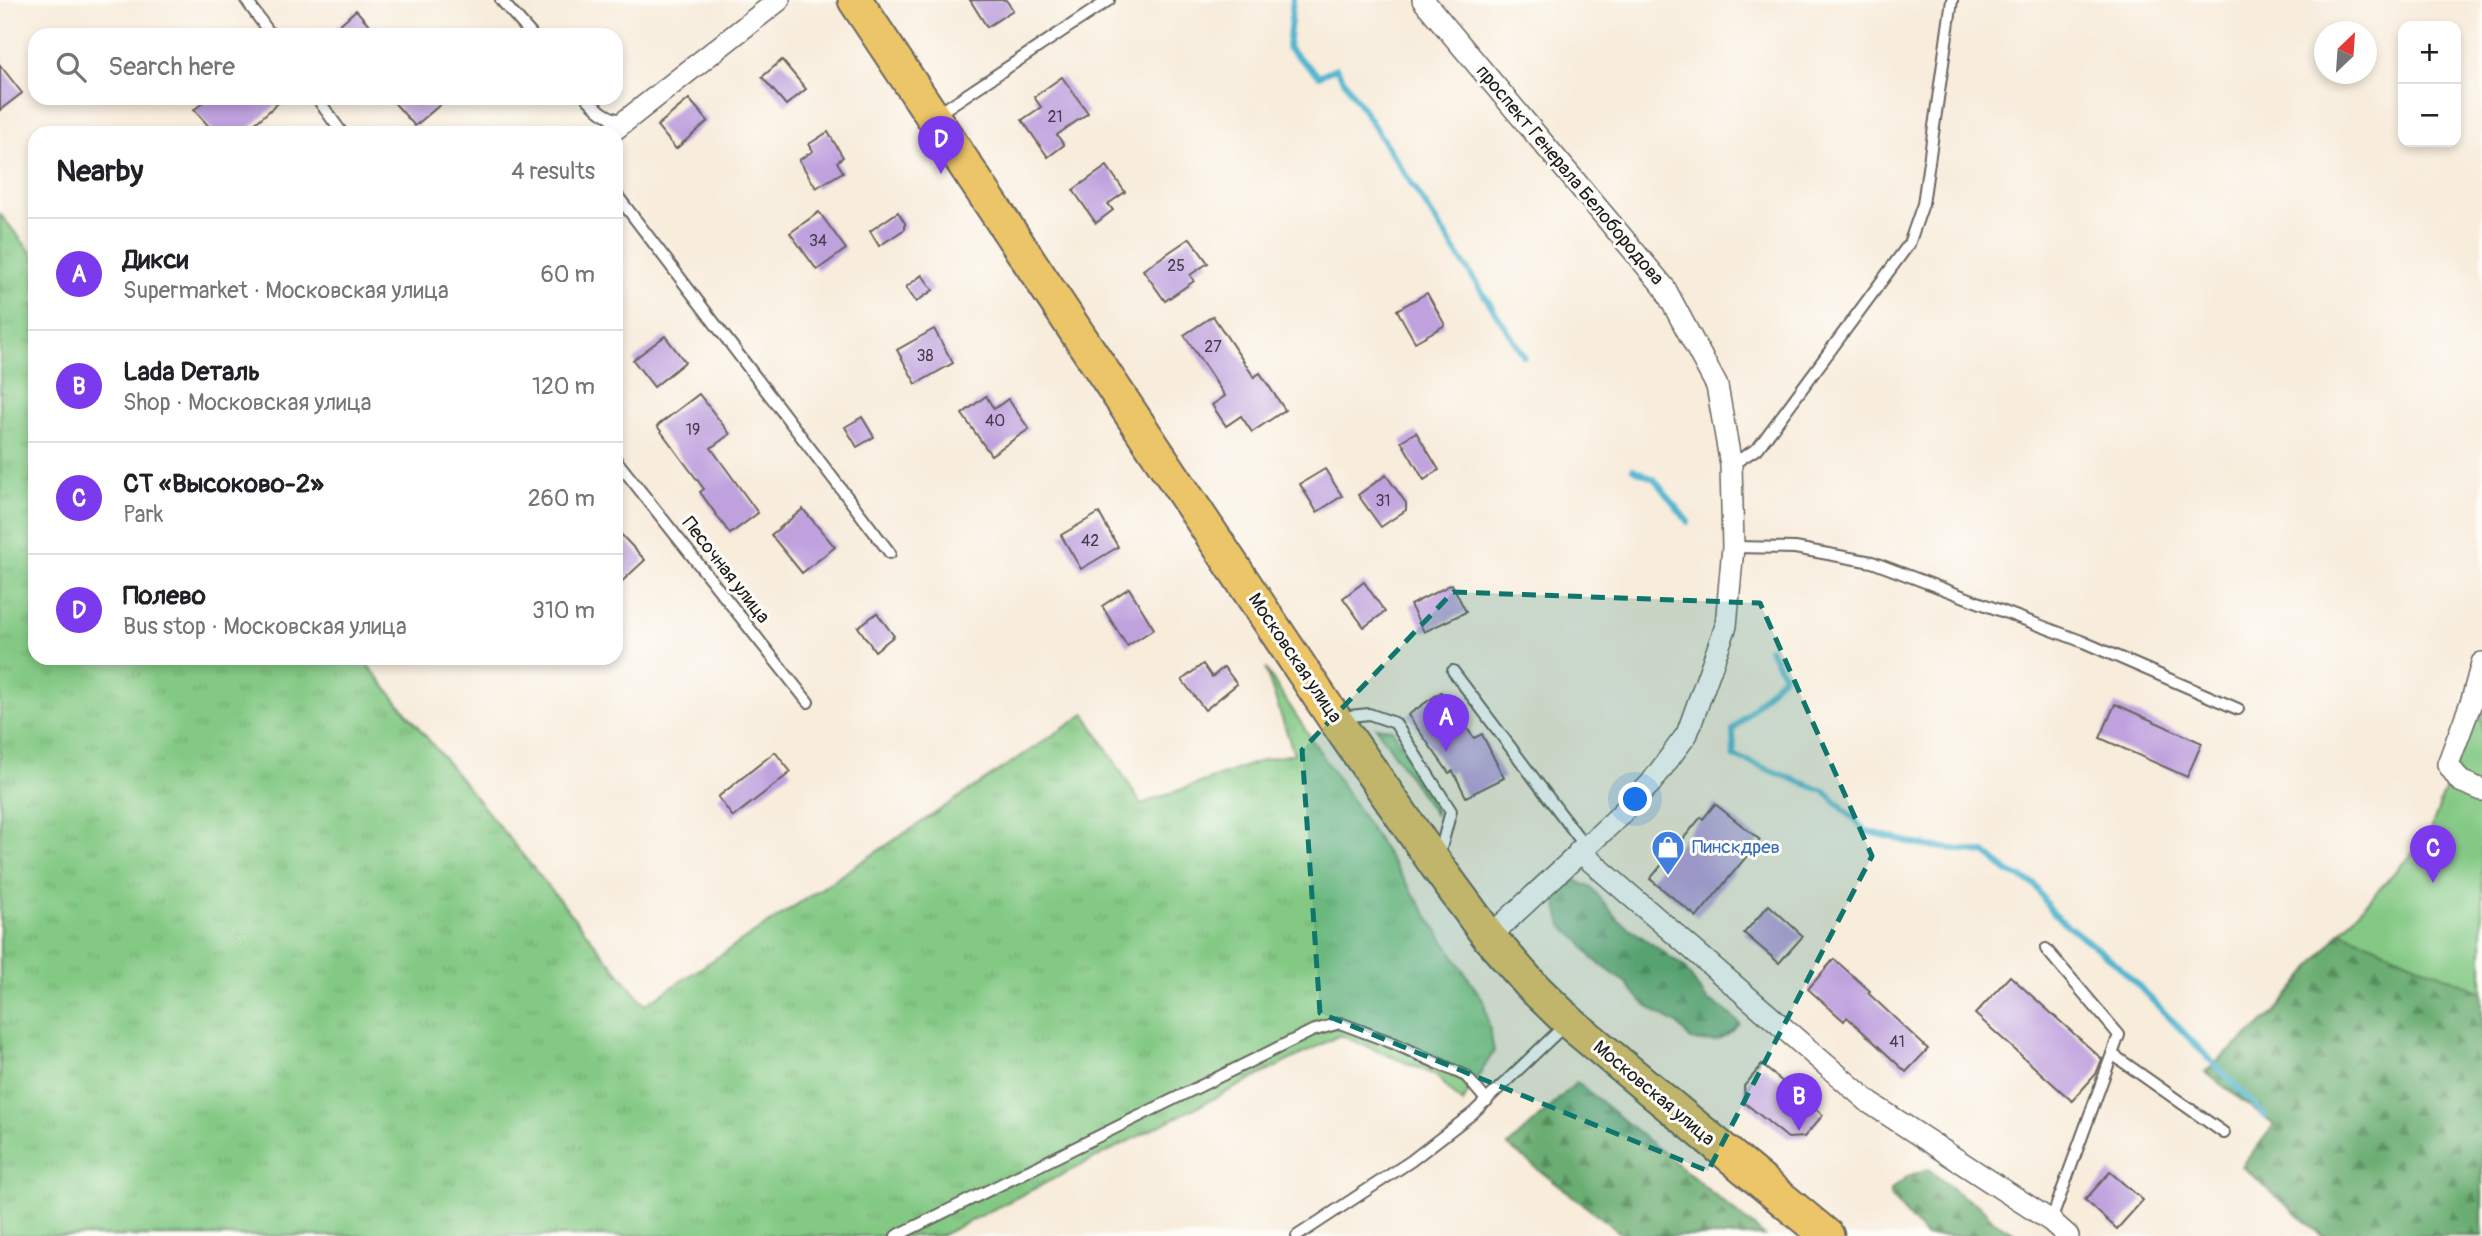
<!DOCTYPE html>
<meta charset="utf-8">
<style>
body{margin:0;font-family:Pangolin,sans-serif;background:#f2f2f2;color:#202124}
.controls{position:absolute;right:21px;top:21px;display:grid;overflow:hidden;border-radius:14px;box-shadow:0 4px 10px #0003}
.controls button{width:63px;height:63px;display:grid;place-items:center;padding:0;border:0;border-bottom:2px solid #e0e0e0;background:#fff;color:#202124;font:35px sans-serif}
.compass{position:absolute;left:2314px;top:21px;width:63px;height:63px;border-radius:50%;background:#fff;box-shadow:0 4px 10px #0003;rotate:25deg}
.you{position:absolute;left:1636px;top:800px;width:24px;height:24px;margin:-18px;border:5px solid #fff;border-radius:50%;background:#1a73e8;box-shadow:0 0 0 10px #1a73e833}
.badge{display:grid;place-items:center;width:46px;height:46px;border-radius:50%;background:#7c3aed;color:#fff;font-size:23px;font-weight:700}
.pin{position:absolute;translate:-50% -58px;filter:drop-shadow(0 2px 4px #0008)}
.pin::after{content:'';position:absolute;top:37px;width:24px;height:21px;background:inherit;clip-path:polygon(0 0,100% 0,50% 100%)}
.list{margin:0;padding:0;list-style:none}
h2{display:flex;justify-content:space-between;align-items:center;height:91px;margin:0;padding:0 28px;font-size:30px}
h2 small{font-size:23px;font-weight:400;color:#757577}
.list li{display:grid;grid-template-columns:46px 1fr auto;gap:21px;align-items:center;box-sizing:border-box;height:112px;padding:0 28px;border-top:2px solid #e0e0e0}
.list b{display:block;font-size:26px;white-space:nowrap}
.list p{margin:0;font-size:23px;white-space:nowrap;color:#757577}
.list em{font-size:23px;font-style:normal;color:#757577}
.icon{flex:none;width:38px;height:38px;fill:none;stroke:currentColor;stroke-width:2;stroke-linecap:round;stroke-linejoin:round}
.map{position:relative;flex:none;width:2482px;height:1236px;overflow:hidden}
.search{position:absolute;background:#fff;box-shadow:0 4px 10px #0003;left:28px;top:28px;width:595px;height:77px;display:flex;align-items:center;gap:18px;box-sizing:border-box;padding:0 24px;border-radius:21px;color:#757577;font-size:26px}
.panel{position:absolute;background:#fff;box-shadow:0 4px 10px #0003;left:28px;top:126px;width:595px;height:539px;border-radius:21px}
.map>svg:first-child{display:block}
.grass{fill:url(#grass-tufts);stroke:#507250;stroke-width:2}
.forest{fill:url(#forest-firs);stroke:#436447;stroke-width:2}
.green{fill:#83c984;stroke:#507250;stroke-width:2}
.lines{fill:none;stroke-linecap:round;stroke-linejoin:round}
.stream{stroke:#52b6d0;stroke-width:6}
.building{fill:#bfa1de}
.service-casing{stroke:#69655f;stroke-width:14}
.minor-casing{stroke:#69655f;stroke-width:24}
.primary-casing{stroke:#69655f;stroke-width:37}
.service{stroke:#fff;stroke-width:10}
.minor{stroke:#fff;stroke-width:21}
.primary{stroke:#edc569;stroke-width:33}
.marked{fill:#0f766e;fill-opacity:0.2;stroke:#0f766e;stroke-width:5;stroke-dasharray:14 9;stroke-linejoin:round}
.labels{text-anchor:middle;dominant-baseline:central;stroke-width:6;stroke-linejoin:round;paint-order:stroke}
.number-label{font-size:16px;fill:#453d4c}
.street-label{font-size:19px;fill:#1c1c1c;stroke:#fdfcf7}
.shop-label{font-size:19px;fill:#366cbe;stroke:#fdfcf7;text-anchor:start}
</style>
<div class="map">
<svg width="2482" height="1236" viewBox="0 0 2482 1236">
<defs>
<pattern id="grass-tufts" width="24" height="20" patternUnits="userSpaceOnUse" patternTransform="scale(1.75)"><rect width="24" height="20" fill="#83c984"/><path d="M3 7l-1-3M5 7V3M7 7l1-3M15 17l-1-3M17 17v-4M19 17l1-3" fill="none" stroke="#71ac71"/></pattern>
<pattern id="forest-firs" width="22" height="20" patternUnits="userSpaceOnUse" patternTransform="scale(1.75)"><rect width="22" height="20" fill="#6aad72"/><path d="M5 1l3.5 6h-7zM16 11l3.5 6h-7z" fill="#568c5d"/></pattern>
</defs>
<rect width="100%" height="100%" fill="#fdfcf7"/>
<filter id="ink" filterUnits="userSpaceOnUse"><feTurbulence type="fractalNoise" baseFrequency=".0143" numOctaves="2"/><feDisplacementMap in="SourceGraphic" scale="14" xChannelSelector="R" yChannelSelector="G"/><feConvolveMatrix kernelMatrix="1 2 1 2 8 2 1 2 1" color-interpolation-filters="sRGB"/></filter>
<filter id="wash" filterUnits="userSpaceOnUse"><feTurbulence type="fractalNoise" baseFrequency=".00686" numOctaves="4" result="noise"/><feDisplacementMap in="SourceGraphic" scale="28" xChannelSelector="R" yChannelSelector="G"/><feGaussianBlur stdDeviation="1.57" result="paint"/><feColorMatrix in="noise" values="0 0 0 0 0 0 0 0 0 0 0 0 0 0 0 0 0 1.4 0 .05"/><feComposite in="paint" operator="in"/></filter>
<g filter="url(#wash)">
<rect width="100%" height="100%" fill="#f8ecdb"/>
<g class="grass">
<polygon points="0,214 35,257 35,658 362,658 645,1005 1085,714 1141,804 1266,759 1294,754 1265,668 1484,1002 1494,1051 1462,1103 1435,1075 1340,1035 940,1236 0,1236"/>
<polygon points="1376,727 1392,729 1435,801 1435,815"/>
</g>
<g class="forest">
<path d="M1573,879L1592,888L1618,920L1683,966L1707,1000L1725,1010L1740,1024C1722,1042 1715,1044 1691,1040L1677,1024L1659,1014L1641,1001L1627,984L1593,959L1579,940L1562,926L1556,902L1561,891Z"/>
<polygon points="2341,931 2482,992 2482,1236 2322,1236 2242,1166 2274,1125 2205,1072 2273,1014"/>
<polygon points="1577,1082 1765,1236 1624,1236 1508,1146"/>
<polygon points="1928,1169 1962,1196 1980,1206 1994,1221 2015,1233 2012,1236 1925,1236 1891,1197 1891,1190 1908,1176"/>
</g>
<polygon class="green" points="2482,687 2482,992 2341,931 2429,835"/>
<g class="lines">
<g class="stream">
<polyline points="1293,0 1288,48 1319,76 1336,68 1524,356"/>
<polyline points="1633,469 1654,479 1688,522"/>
<polyline points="1769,648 1784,675 1733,730 1734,756 1826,792 1866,831 1920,845 1985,853 2007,871 2034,884 2053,914 2116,963 2265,1116"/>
</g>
</g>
<g id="blocks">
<g class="building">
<polygon points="970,0 1006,0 1013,10 987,27"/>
<polygon points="356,10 378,35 328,35"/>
<polygon points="782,60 806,89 786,105 762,77"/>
<polygon points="0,65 22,93 0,110"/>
<polygon points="1062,77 1088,113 1057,135 1064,145 1048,157 1022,120 1041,107 1034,97"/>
<polygon points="208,98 284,98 244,133 215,133 194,110"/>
<polygon points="390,98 448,98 415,126"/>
<polygon points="689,99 708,121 676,149 657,126"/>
<polygon points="828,132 843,157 837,162 843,172 816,188 799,160 813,151 809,144"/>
<polygon points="1107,166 1125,192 1108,204 1113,210 1096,223 1073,190"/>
<polygon points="819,212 846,249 817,270 790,233"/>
<polygon points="898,212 905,223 905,229 879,246 870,231"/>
<polygon points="1190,238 1208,263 1190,275 1194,281 1165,301 1143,270"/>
<polygon points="922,275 933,290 916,302 906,287"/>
<polygon points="1427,293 1445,325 1415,342 1397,310"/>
<polygon points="1213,316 1254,377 1260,373 1285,410 1252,432 1241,416 1226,426 1212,405 1225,396 1184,335"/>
<polygon points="934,329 953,363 916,384 897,350"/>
<polygon points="665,336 685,362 654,387 633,360"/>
<polygon points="699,394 730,434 711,448 758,513 730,534 700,492 704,489 657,426"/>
<polygon points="986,396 994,409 1008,399 1029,429 991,455 962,414"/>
<polygon points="862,417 874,437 857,447 845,427"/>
<polygon points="1416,432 1439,470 1424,480 1401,441"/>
<polygon points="1325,469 1342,496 1317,512 1300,484"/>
<polygon points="1386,475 1406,503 1406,510 1381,527 1358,495"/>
<polygon points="803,509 835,547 802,573 771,535"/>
<polygon points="1099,513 1118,547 1081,569 1061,535"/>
<polygon points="616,529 645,560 616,587"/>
<polygon points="1364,582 1385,612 1364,627 1343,598"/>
<polygon points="1452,584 1466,612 1424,632 1410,605"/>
<polygon points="1129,588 1154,629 1127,646 1102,606"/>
<polygon points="877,613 894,636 875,651 858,627"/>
<polygon points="1203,664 1212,677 1224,667 1237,684 1205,710 1182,680"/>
<polygon points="1441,692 1474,738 1482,734 1504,778 1466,797 1453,771 1449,773 1408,715"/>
<polygon points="2115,704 2202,743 2187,777 2100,738"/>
<polygon points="775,752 791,772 733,817 718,797"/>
<polygon points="1715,804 1760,840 1697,917 1650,879 1701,817 1703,819"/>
<polygon points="1769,905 1803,936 1779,963 1744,933"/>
<polygon points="1834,959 1870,991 1868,993 1928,1049 1906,1072 1847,1017 1844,1021 1808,989"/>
<polygon points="2010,976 2102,1059 2096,1074 2072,1101 1975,1014"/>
<polygon points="1762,1065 1823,1115 1804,1137 1788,1138 1745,1103 1744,1086"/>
<polygon points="2110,1172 2143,1200 2117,1229 2085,1200"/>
</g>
</g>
</g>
<g filter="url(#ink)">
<use href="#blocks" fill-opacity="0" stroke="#69655f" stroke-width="2"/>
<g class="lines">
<defs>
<g id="service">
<polyline points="246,0 271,35"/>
<polyline points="501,0 532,35"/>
<polyline points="317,98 342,133"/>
<path d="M587,98C599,111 607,118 624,121"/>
<polyline points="936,115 1109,0"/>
<polyline points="616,194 890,553"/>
<polyline points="616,460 808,702"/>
<polyline points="1731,465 1758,448 1909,244 1923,204 1952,0"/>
<polyline points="1733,547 1795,548 1872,562 2081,641 2238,709"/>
<polyline points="1453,671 1585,846"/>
<polyline points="1340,717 1369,714 1395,723 1451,811 1439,856"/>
<polyline points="2046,949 2119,1035 2051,1221"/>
<polyline points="2112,1054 2224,1133"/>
<polyline points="896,1236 1312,1031 1340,1023 1393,1043 1466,1076 1487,1101"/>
<polyline points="1297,1236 1411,1161 1473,1113 1567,1023"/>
</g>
<g id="minor">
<polyline points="1423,0 1664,287 1717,386 1731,465 1733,547 1726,626 1687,734 1651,783 1613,822 1489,937"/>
<polyline points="610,133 779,0"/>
<polyline points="2482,663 2472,700 2448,764 2460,781 2482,790"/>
<polyline points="1579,851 1870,1103 2051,1221 2068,1236"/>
</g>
<polyline id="primary" points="855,0 1334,718 1437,866 1489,937 1531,985 1569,1022 1827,1236"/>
</defs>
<use href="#service" class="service-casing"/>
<use href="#minor" class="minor-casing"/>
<use href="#primary" class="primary-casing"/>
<use href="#service" class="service"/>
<use href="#minor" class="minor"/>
<use href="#primary" class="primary"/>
</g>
</g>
<path class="marked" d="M1453,592L1760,603L1872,856L1708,1171L1320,1013L1302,750Z"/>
<defs>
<symbol id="shop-pin" viewBox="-11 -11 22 30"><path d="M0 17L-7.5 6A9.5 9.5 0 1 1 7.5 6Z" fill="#3f7fe0" stroke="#fdfcf7"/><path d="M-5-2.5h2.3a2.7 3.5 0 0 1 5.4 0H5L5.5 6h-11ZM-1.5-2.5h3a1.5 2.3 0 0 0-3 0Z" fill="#fff"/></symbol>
</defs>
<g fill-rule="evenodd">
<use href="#shop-pin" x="1649" y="828" width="38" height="52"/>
</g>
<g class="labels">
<g class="number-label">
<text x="1055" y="117">21</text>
<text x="818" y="241">34</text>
<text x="1176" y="266">25</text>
<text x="1213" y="347">27</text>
<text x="925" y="356">38</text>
<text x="995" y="421">40</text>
<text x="693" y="430">19</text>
<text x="1383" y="501">31</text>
<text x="1090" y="541">42</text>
<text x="1897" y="1042">41</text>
</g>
<g class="street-label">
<text transform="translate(1570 175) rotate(50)">проспект Генерала Белобородова</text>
<text transform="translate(726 570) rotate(52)">Песочная улица</text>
<text transform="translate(1295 658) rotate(56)">Московская улица</text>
<text transform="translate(1654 1093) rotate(40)">Московская улица</text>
</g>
<g class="shop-label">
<text x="1692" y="847">Пинскдрев</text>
</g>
</g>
</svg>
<div class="controls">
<button>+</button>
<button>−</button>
</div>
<svg class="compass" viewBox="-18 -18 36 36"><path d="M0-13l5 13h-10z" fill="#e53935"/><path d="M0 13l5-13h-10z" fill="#757577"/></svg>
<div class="you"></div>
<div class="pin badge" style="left:1446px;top:752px">A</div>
<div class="pin badge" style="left:1799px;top:1131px">B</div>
<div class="pin badge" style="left:2433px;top:883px">C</div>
<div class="pin badge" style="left:941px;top:174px">D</div>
<div class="search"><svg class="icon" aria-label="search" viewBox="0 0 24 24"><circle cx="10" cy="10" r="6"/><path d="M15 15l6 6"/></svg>Search here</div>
<section class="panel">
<h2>Nearby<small>4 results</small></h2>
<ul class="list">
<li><span class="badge">A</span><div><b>Дикси</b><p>Supermarket · Московская улица</p></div><em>60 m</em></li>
<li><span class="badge">B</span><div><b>Lada Dеталь</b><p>Shop · Московская улица</p></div><em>120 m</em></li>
<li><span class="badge">C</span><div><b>СТ «Высоково-2»</b><p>Park</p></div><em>260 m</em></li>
<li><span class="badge">D</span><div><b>Полево</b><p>Bus stop · Московская улица</p></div><em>310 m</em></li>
</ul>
</section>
</div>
